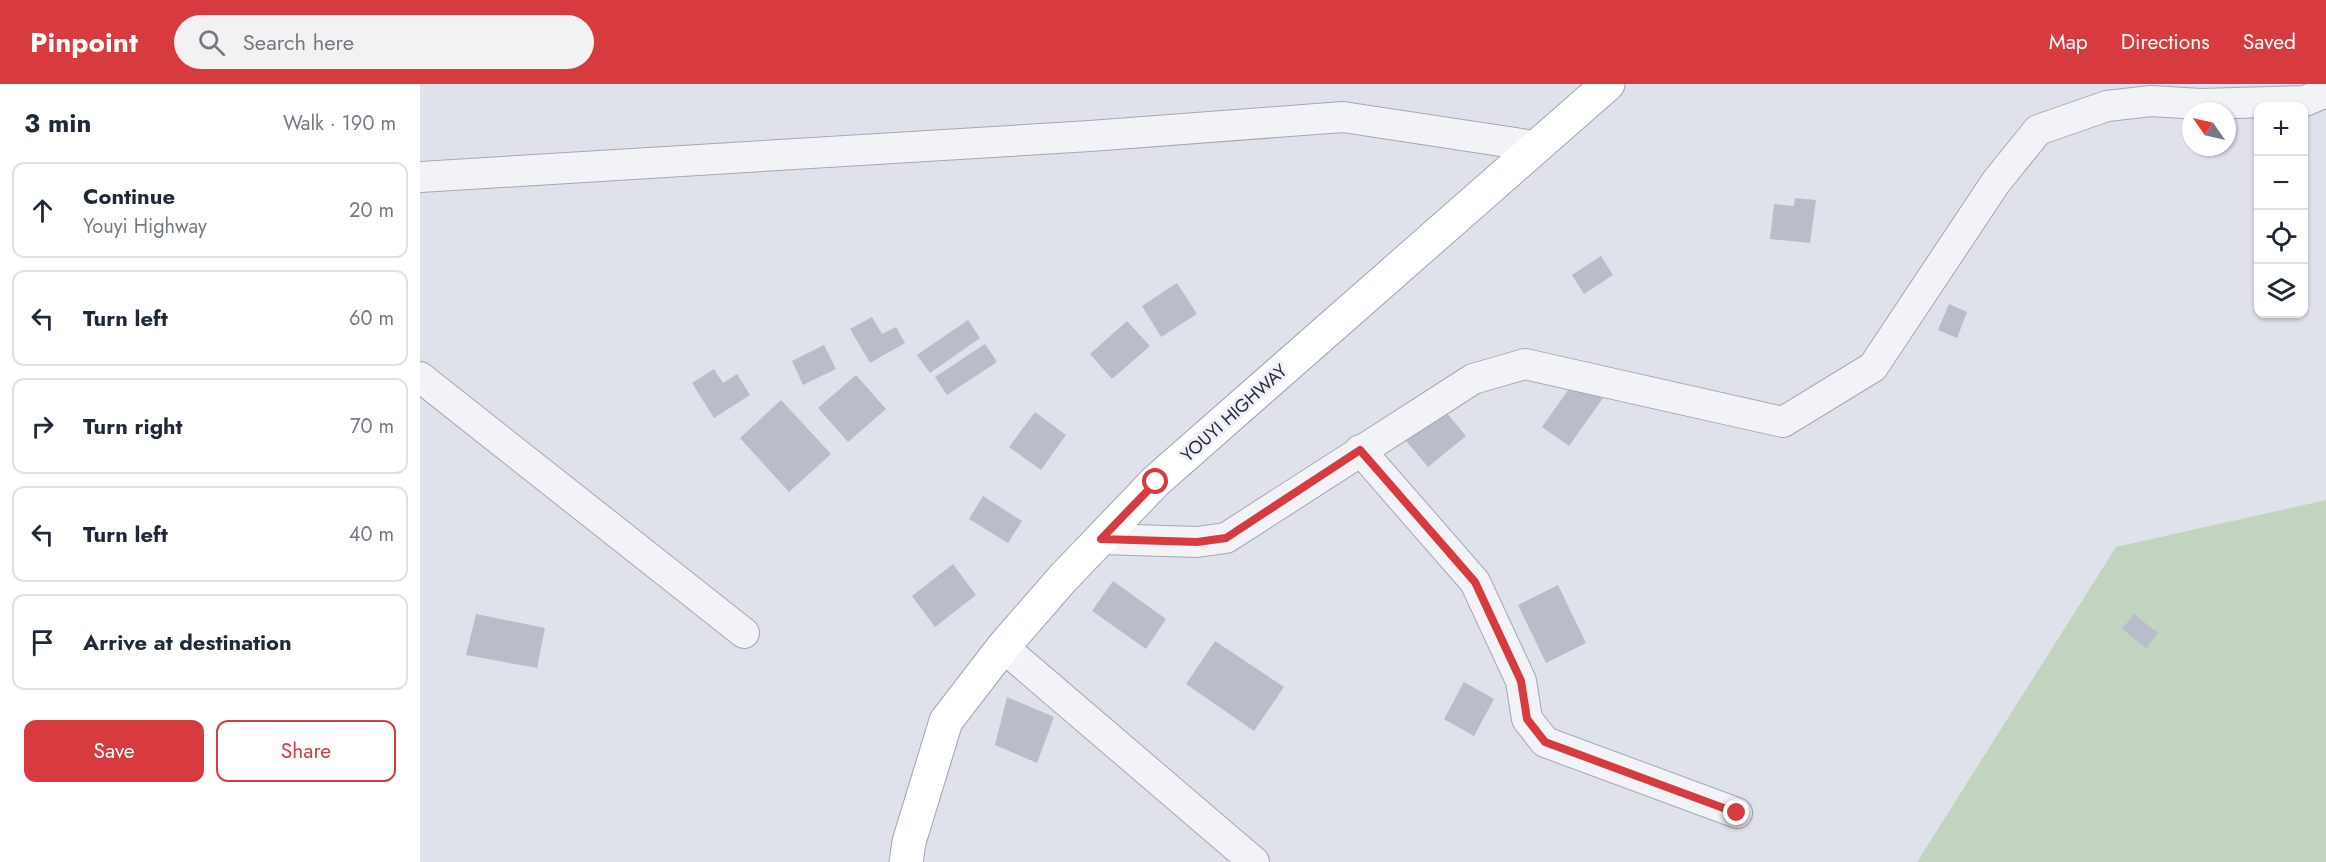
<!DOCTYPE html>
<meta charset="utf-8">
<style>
body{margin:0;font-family:Jost,sans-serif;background:#f2f2f3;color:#1f2937}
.controls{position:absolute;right:18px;top:18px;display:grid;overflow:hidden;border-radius:12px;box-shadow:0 2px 4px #0004}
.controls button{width:54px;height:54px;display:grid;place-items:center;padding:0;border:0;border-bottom:2px solid #e0e1e3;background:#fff;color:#1f2937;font:30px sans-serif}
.compass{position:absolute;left:1762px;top:18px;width:54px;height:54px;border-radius:50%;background:#fff;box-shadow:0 2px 4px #0004;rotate:304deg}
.stop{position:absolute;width:18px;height:18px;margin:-14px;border:4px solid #d73b40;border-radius:50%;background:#fff}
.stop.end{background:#d73b40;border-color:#fff;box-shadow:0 2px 6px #0008}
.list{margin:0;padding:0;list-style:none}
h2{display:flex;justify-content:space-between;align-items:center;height:78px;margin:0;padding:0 24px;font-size:26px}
h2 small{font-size:20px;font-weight:400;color:#747a83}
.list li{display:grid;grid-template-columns:39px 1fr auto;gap:18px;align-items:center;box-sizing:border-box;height:96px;margin:0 12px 12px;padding:0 12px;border:2px solid #e0e1e3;border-radius:12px}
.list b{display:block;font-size:22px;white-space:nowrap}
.list p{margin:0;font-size:20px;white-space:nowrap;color:#747a83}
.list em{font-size:20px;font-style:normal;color:#747a83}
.actions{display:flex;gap:12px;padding:18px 24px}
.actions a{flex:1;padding:14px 0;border:2px solid #d73b40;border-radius:12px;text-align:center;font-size:21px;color:#d73b40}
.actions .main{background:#d73b40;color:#fff}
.icon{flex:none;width:33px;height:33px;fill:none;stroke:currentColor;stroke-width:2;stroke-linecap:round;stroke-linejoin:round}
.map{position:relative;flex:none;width:1906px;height:778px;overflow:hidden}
header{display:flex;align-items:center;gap:36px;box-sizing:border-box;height:84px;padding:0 30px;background:#d73b40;color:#fff}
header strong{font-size:28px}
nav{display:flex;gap:33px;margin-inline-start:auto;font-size:21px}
.search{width:420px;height:54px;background:#f2f2f3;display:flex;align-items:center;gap:15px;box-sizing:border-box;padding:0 21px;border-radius:33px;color:#747a83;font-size:22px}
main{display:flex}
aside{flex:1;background:#fff}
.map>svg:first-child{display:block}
.green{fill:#c2d4c0}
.building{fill:#b9bdca}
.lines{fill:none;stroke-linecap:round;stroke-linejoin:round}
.street-casing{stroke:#a4a8b4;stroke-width:32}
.primary-casing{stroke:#9ea4b6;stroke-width:35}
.street{stroke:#f2f3f7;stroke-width:30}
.primary{stroke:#fff;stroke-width:33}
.route{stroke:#d73b40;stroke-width:8}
.labels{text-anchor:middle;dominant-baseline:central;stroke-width:6;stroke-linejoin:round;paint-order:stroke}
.street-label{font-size:18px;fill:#272d42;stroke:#eff1f7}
</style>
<header>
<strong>Pinpoint</strong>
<div class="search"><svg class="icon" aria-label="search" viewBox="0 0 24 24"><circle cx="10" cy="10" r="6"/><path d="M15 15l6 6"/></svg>Search here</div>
<nav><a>Map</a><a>Directions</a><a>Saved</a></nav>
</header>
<main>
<aside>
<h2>3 min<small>Walk · 190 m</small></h2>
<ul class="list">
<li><svg class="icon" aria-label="ahead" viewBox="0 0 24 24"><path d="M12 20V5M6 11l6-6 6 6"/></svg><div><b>Continue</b><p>Youyi Highway</p></div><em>20 m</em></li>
<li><svg class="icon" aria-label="left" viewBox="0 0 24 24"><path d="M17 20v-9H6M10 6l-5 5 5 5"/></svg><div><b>Turn left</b></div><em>60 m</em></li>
<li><svg class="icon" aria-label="right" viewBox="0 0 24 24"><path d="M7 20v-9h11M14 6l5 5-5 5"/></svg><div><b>Turn right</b></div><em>70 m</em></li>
<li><svg class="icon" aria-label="left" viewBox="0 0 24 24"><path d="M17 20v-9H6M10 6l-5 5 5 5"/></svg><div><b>Turn left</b></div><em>40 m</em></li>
<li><svg class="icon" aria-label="arrive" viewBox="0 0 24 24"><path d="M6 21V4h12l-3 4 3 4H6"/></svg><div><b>Arrive at destination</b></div></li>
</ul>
<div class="actions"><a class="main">Save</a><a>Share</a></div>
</aside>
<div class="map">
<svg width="1906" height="778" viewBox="0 0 1906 778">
<rect width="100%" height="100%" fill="#dfe2ea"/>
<polygon class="green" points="1906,416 1906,778 1497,778 1696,463"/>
<g class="building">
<polygon points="1375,114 1396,116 1390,159 1350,155 1354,120 1374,122"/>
<polygon points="1181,172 1193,191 1164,210 1152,191"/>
<polygon points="757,199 777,230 741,253 722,222"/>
<polygon points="1529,220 1547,228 1537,254 1518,246"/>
<polygon points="452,233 462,250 476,243 485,259 450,279 430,245"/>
<polygon points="548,236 560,254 510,289 497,271"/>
<polygon points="707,237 730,262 692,295 670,270"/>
<polygon points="565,260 577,278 527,311 515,293"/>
<polygon points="404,261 416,285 383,301 372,277"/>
<polygon points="294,285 303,299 317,290 330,311 294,334 272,299"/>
<polygon points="436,291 466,325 428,358 398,324"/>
<polygon points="1156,295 1183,314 1149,362 1122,343"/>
<polygon points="361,316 411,370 369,408 320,354"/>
<polygon points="1020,321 1046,352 1008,383 982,352"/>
<polygon points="615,328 646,351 621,386 589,363"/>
<polygon points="563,412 602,437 588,459 549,435"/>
<polygon points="533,480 556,511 515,543 492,512"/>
<polygon points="693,497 746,535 726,565 672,527"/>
<polygon points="1138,501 1166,559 1126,579 1098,521"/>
<polygon points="56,530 125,544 117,584 46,571"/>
<polygon points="1714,530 1738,549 1726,564 1702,545"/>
<polygon points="795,557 864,603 834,647 766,600"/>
<polygon points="1044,598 1074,615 1054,652 1024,635"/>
<polygon points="587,613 634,633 617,679 575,661"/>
</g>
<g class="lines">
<defs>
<g id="street">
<polyline points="0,93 670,52 923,33 1114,62"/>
<polyline points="0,293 324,549"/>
<polyline points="940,366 1055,498 1101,597 1107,635 1125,658 1317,729"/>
<polyline points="681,455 777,458 806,454 1053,295 1105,280 1363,338 1453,283 1576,98 1618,46 1687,22 1731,17 1781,20 1885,17 1906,8"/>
<polyline points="583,563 834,778"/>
</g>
<polyline id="primary" points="486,778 489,758 526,637 583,563 643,494 736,397 1188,0"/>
</defs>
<use href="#street" class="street-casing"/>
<use href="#primary" class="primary-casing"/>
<use href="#street" class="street"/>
<use href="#primary" class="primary"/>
</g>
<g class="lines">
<polyline class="route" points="736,398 681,455 777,458 806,454 940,366 1055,498 1101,597 1107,635 1125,658 1317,729"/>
</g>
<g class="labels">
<g class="street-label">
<text transform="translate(814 329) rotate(-42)">YOUYI HIGHWAY</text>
</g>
</g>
</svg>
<div class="controls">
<button>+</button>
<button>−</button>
<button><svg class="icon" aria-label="locate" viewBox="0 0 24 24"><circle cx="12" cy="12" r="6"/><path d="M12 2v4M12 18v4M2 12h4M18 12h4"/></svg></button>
<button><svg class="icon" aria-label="layers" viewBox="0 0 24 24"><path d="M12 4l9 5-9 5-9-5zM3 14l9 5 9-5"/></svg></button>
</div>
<svg class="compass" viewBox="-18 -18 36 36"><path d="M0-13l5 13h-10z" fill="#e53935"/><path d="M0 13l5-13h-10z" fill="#747a83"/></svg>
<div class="stop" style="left:736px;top:398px"></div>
<div class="stop end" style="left:1317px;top:729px"></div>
</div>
</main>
